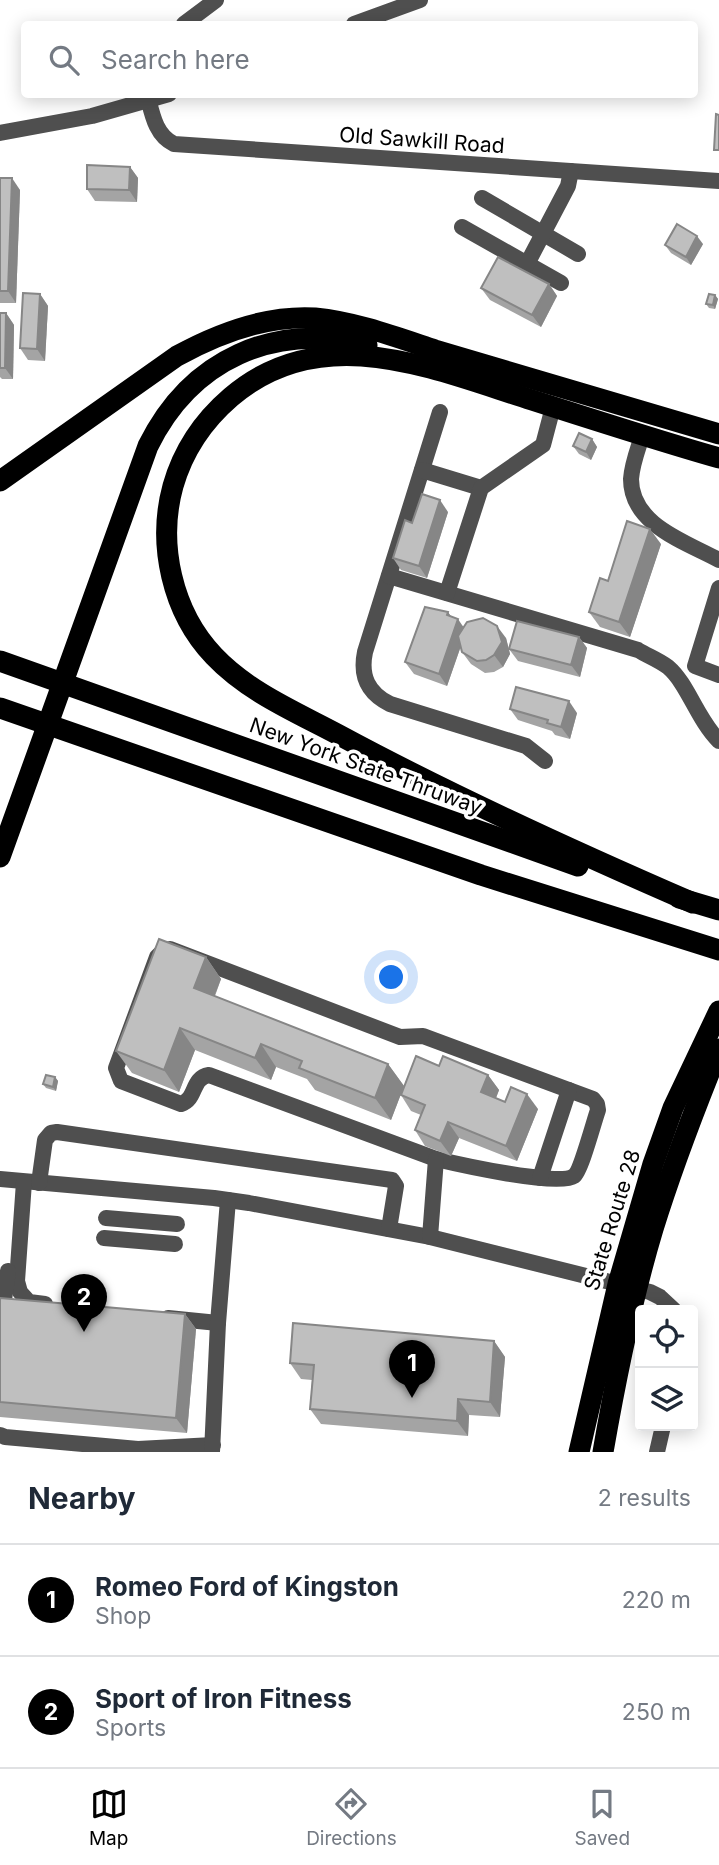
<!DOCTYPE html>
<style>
body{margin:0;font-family:Inter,sans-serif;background:#f2f2f3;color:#1f2937}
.controls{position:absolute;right:21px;bottom:21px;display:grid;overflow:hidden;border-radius:7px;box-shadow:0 4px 18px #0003}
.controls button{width:63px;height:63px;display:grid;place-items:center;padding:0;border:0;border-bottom:2px solid #e0e1e3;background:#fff;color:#1f2937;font:35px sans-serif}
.you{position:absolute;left:392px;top:978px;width:24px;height:24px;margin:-18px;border:5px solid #fff;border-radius:50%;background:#1a73e8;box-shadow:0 0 0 10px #1a73e833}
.badge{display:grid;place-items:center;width:46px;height:46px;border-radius:50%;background:#000;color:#fff;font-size:23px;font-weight:700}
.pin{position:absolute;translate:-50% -58px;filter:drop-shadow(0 2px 4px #0008)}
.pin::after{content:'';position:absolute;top:37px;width:24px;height:21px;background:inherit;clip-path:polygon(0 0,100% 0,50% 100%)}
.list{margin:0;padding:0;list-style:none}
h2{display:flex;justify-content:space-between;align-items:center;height:91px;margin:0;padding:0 28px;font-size:30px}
h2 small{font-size:23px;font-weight:400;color:#747a83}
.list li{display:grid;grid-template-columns:46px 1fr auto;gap:21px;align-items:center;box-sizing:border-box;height:112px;padding:0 28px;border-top:2px solid #e0e1e3}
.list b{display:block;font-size:26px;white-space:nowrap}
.list p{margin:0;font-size:23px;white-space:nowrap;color:#747a83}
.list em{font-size:23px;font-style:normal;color:#747a83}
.icon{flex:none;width:38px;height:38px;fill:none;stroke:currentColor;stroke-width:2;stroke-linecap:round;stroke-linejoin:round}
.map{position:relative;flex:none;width:719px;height:1452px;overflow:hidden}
.search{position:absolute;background:#fff;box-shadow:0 4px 18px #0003;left:21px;right:21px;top:21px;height:77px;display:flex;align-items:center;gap:18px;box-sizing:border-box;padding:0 24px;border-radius:7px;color:#747a83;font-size:26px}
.sheet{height:315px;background:#fff}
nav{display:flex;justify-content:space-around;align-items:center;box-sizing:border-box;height:98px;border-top:2px solid #e0e1e3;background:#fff;font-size:19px;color:#747a83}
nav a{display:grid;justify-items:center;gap:4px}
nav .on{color:#000}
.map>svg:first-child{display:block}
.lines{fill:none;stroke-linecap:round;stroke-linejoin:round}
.minor{stroke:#4f4f4f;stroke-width:16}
.highway{stroke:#000;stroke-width:21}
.wall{fill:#a4a4a4}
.shaded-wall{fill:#868686}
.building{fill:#bfbfbf;stroke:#868686;stroke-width:2}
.labels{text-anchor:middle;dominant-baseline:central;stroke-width:7;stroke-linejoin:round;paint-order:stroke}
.street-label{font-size:21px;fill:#000;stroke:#fff}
</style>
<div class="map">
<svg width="719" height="1452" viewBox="0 0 719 1452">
<rect width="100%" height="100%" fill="#fff"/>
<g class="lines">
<g class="minor">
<polyline points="184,24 216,0"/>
<polyline points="354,24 420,0"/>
<path d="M147,94C152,113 155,135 174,144L719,181"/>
<polyline points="0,133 92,116 169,94"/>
<polyline points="482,198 578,254"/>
<polyline points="462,227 561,283"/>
<polyline points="527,264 568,186 571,171"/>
<path d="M440,412L365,652C360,676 368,693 390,704L526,746L545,761"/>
<path d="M642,436C638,449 632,464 631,479C631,525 686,542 719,560"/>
<polyline points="422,470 481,488"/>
<path d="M389,576L638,650C648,656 659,660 668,667C688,684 697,719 719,741"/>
<polyline points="719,588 695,666 719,675"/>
<polyline points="447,593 481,488 543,445 553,407"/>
<path d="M170,949L400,1037L423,1036L593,1099L597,1104L598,1110C594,1121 581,1171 574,1176C559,1187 457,1164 436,1159L209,1075C191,1078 197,1099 181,1104L121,1081L116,1068L157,957L162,952Z"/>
<polyline points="540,1178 569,1090"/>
<polyline points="0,1179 214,1198 249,1203 430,1237 650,1292 660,1297 674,1310"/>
<polyline points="24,1182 17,1281 20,1292 29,1302 45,1304"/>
<polyline points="39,1183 45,1140 51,1133 57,1132 392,1180 396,1186 389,1229"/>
<polyline points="106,1218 177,1224"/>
<polyline points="430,1237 436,1159"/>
<polyline points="104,1238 175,1244"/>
<polyline points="168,1318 218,1323"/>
<polyline points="0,1329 8,1271"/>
<polyline points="0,1435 5,1437 138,1449 213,1445"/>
<polyline points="212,1452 218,1323 228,1200"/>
<polyline points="657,1452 663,1426"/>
</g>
<g class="highway">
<path d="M0,481L177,356C219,333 267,315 315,318C356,322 396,337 435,350L719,434"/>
<polyline points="0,661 578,866"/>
<polyline points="0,708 481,875 719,950"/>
<path d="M0,857L148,446C191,359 274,322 367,345"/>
<polyline points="679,898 719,910"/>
<path d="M693,903C573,851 454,797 339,735C296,712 248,692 214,656C172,612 157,544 173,486C183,451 203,421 231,397C322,319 433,369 532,400C594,420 656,440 719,458"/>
<polyline points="579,1452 618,1284 653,1164 673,1108 719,1011"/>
<path d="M603,1452C616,1377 631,1302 653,1229C672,1168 695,1108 719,1049"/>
</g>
</g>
<g class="wall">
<polygon points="130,167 138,178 137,202 95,201 87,189"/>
<polygon points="0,178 20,190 16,303 0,303"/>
<polygon points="703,244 691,265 671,253 665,245"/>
<polygon points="549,284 557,296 541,327 490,300 481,288"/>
<polygon points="40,294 48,306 45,361 28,360 20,348"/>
<polygon points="715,295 718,299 715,309 709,308 706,304"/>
<polygon points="0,313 6,313 14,325 13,379 2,379 0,377"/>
<polygon points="592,439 597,447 591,460 579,454 573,446"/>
<polygon points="448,512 427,578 401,570 393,558 412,523"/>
<polygon points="661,544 630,637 600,627 589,612 608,581"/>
<polygon points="448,612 451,617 464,627 506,638 510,654 503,667 494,672 485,673 471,664 462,652 461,646 447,686 414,674 405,662"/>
<polygon points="579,637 587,648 580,677 518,661 509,649"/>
<polygon points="510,709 577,713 570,739 555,735 552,731 518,720"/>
<polygon points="206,957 221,979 215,996 388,1064 404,1086 391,1120 315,1090 307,1079 276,1067 271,1080 195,1050 179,1092 132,1073 116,1051"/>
<polygon points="439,1066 488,1075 499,1090 496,1098 505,1102 538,1109 517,1161 459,1138 451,1156 425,1146 415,1130 421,1115 411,1111 401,1095"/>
<polygon points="55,1077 58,1081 56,1091 46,1088 43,1084"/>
<polygon points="0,1298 185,1314 196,1329 187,1433 0,1417"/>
<polygon points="494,1341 505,1357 500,1417 469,1415 468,1436 321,1424 310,1409 312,1380 301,1379 290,1363"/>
</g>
<g class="shaded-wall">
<polygon points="130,167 138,178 137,202 129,190"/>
<polygon points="12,178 20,190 16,303 8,291"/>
<polygon points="697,236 703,244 691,265 686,257"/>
<polygon points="549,284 557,296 541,327 532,315"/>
<polygon points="40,294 48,306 45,361 37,349"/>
<polygon points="715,295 718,299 715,309 713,305"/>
<polygon points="6,313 14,325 13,379 5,368"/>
<polygon points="592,439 597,447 591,460 586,452"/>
<polygon points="440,500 448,512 427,578 419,566"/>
<polygon points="650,529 661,544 630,637 619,622"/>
<polygon points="448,612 456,624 458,619 466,631 447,686 439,674"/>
<polygon points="497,626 506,638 510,654 503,667 494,655"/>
<polygon points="579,637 587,648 580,677 571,665"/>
<polygon points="569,701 577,713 570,739 561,727"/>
<polygon points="206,957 221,979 209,1010 194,988"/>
<polygon points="180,1028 195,1050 179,1092 164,1070"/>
<polygon points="261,1044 276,1067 271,1080 255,1058"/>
<polygon points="388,1064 404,1086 391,1120 375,1098"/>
<polygon points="488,1075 499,1090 492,1108 481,1092"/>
<polygon points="55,1077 58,1081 56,1091 53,1087"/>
<polygon points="527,1094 538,1109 517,1161 506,1146"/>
<polygon points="448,1122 459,1138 451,1156 440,1141"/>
<polygon points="185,1314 196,1329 187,1433 176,1418"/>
<polygon points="494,1341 505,1357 500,1417 490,1402"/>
<polygon points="458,1399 469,1415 468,1436 457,1421"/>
</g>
<g class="building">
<polygon points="716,114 719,115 719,150 714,150"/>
<polygon points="87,165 130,167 129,190 87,189"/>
<polygon points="0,178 12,178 8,291 0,291"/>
<polygon points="677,224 697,236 686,257 665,245"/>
<polygon points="498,257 549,284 532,315 481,288"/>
<polygon points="23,293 40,294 37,349 20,348"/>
<polygon points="709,294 715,295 713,305 706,304"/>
<polygon points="0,313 6,313 5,368 0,368"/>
<polygon points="579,433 592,439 586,452 573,446"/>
<polygon points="422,494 440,500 419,566 393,558 405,520 412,523"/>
<polygon points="627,521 650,529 619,622 589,612 600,578 608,581"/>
<polygon points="425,607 448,612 447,615 458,619 439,674 405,662"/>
<polygon points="483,618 497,626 502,642 494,655 486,660 477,661 462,652 458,636 467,622"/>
<polygon points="517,621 579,637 571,665 509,649"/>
<polygon points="516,687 569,701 561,727 547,723 548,720 510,709"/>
<polygon points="159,939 206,957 194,988 388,1064 375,1098 299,1068 302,1061 261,1044 255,1058 180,1028 164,1070 116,1051"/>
<polygon points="416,1056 439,1066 443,1056 488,1075 481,1092 505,1102 511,1087 527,1094 506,1146 448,1122 440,1141 415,1130 425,1105 401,1095"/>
<polygon points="46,1075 55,1077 53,1087 43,1084"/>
<polygon points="0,1298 185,1314 176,1418 0,1402"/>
<polygon points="293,1323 494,1341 490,1402 458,1399 457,1421 310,1409 314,1365 290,1363"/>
</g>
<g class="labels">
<g class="street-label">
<text transform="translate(422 140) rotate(4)">Old Sawkill Road</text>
<text transform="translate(366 766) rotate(20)">New York State Thruway</text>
<text transform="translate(612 1220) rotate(-73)">State Route 28</text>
</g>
</g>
</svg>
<div class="controls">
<button><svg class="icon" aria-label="locate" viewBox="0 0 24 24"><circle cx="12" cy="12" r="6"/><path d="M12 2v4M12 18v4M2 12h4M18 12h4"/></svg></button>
<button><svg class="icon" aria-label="layers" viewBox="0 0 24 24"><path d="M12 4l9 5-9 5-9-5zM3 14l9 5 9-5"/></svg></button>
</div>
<div class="you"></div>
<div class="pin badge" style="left:412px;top:1398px">1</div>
<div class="pin badge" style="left:84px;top:1332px">2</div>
<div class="search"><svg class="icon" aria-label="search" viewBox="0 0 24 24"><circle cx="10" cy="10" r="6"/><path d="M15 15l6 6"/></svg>Search here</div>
</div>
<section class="sheet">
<h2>Nearby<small>2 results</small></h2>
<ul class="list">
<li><span class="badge">1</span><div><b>Romeo Ford of Kingston</b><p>Shop</p></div><em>220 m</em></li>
<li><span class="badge">2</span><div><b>Sport of Iron Fitness</b><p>Sports</p></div><em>250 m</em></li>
</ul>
</section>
<nav>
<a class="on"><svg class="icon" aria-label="map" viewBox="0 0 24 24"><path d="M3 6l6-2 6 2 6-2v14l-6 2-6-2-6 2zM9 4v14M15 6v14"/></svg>Map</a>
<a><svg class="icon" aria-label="directions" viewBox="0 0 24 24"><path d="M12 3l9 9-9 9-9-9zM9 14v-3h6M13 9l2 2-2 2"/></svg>Directions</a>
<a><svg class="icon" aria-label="saved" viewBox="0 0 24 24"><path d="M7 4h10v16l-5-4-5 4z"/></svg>Saved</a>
</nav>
